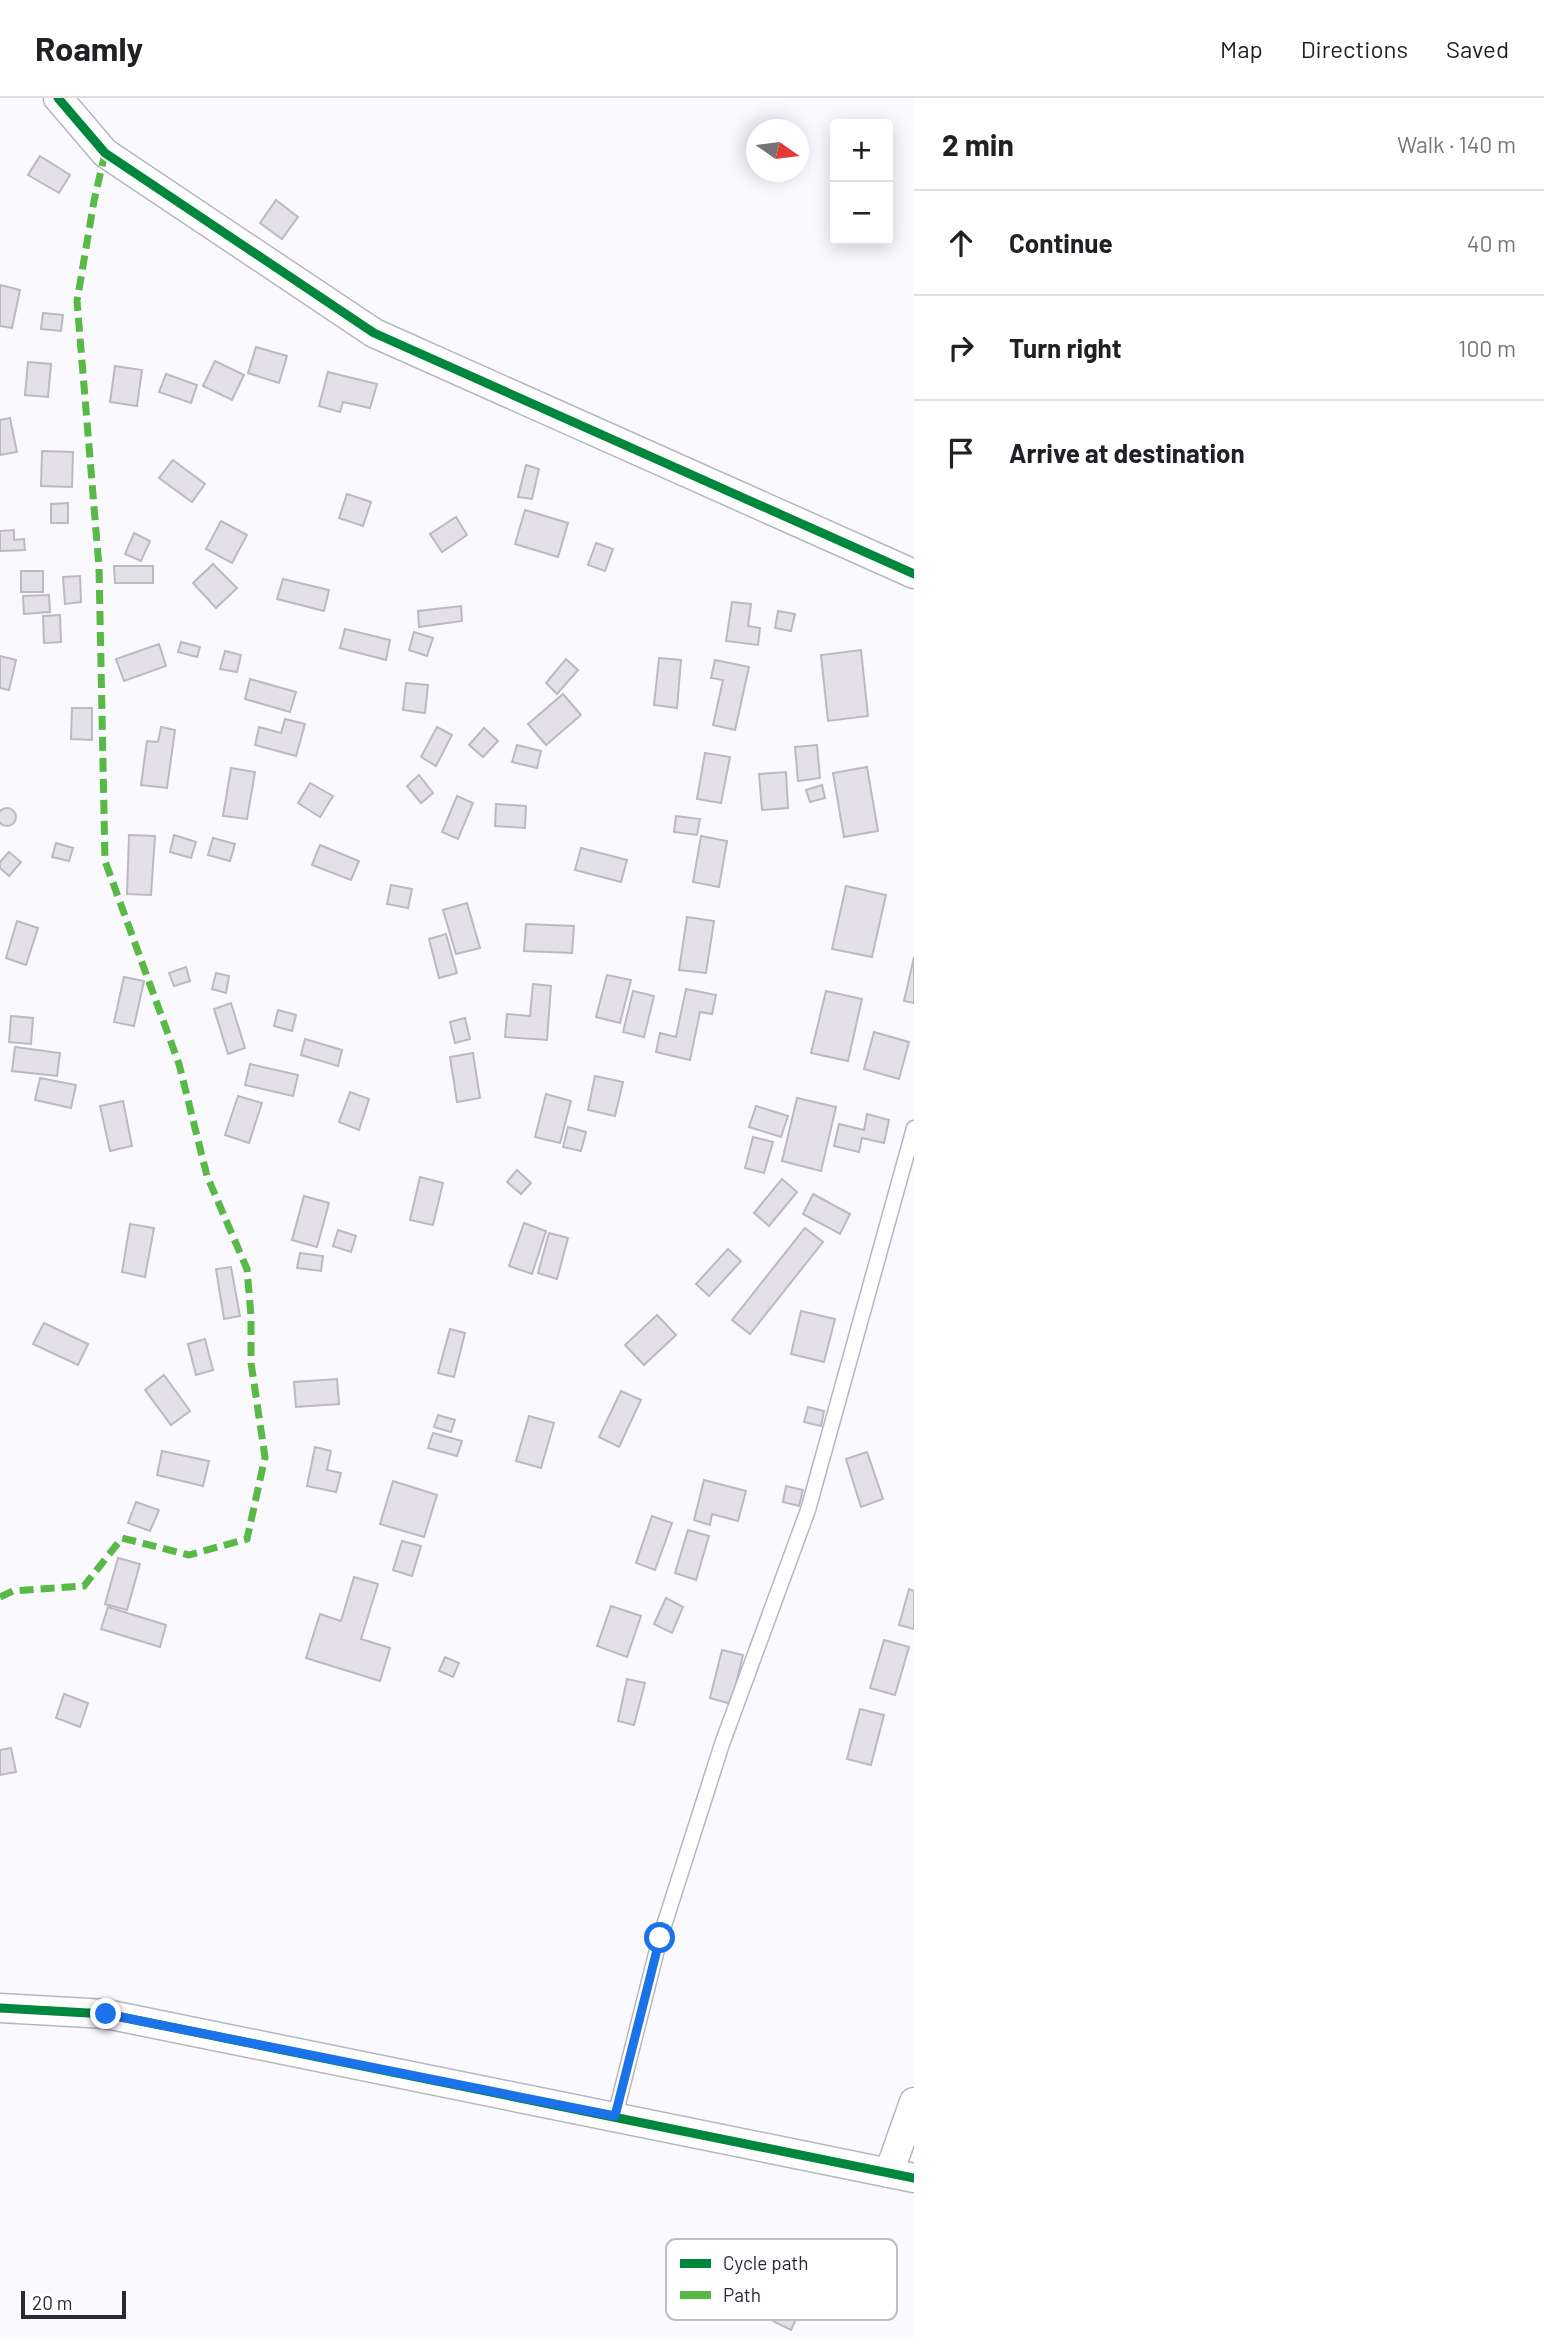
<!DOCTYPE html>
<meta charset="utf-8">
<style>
body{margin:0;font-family:Barlow,sans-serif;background:#f6f6f6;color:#202124}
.controls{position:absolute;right:21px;top:21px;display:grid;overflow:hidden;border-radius:7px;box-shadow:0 4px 18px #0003}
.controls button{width:63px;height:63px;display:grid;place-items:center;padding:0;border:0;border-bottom:2px solid #e0e0e0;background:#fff;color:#202124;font:35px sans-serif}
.compass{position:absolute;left:746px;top:21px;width:63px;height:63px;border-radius:50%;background:#fff;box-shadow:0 4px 18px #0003;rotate:104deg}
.scale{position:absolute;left:21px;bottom:18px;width:105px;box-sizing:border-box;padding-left:7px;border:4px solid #292835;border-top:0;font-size:19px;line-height:24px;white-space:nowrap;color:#292835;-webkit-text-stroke:5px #fff;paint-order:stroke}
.stop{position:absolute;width:21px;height:21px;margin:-16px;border:5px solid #1a73e8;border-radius:50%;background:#fff}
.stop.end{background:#1a73e8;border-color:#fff;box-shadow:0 2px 7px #0008}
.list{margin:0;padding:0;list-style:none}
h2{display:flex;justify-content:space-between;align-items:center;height:91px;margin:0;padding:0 28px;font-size:30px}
h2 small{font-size:23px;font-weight:400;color:#757577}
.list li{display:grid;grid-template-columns:46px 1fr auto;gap:21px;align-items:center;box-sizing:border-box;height:105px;padding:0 28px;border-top:2px solid #e0e0e0}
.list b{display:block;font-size:26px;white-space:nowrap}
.list em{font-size:23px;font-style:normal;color:#757577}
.icon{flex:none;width:38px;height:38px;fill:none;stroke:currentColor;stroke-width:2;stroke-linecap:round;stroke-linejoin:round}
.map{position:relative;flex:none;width:914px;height:2239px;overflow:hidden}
header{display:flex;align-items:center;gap:42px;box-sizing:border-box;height:98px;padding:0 35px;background:#fff;border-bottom:2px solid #e0e0e0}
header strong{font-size:33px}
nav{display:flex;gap:38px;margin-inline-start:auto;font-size:24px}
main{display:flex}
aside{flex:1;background:#fff}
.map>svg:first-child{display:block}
.building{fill:#e4e0e8;stroke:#bdb9c0;stroke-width:2}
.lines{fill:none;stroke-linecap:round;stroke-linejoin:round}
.lane-casing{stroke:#b6b6be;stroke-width:17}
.street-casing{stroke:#b6b6be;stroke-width:31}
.lane{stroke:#fefeff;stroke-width:14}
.street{stroke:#fefeff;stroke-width:28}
.quiet{stroke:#58b947;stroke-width:7;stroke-dasharray:14 7;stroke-linecap:butt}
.cycleway-casing{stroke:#fff;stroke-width:13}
.cycleway{stroke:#00873e;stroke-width:9}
.route{stroke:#1a73e8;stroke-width:9}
.key{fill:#fff;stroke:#bfbec2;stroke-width:2}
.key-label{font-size:19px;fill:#292835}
</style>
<header>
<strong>Roamly</strong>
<nav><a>Map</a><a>Directions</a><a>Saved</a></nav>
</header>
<main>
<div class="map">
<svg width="914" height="2239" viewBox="0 0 914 2239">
<rect width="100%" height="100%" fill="#f9f9fe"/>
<g class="building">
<polygon points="40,58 70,77 59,95 28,77"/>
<polygon points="276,102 298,119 282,141 260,125"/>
<polygon points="0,187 20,192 12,230 0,228"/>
<polygon points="43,215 63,217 61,233 41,231"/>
<polygon points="256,249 287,258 279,285 248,275"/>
<polygon points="215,263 244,277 232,302 203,288"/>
<polygon points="28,264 51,266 48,299 25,297"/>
<polygon points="115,268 142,272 137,308 110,304"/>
<polygon points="328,274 377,286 370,310 343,304 340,314 319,308"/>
<polygon points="166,276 197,287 191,305 159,294"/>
<polygon points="10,320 17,354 0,357 0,322"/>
<polygon points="42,353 73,354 72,389 41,388"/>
<polygon points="173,362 205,386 192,404 159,380"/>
<polygon points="526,367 539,371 532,401 518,399"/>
<polygon points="347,396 371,404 363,428 339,420"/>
<polygon points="68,405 68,425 51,425 51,406"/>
<polygon points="525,412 568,425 558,459 515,446"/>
<polygon points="456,419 467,437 442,454 430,436"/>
<polygon points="221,423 247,437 232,465 206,451"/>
<polygon points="14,432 14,442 24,441 25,452 0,453 0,433"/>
<polygon points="134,435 150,443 141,463 125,456"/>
<polygon points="596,445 613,451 605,473 588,467"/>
<polygon points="213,466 237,490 216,510 193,485"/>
<polygon points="114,468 153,468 153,485 115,485"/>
<rect x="21" y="473" width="22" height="21"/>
<polygon points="80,478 81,504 65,506 63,479"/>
<polygon points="283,481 329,492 324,513 277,501"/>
<polygon points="49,497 50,514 24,516 23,498"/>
<polygon points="732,504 751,506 748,528 760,530 758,547 726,543"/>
<polygon points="461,508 462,523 419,529 418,513"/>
<polygon points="778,513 795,516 791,533 775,530"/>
<polygon points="60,517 61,544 44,545 43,518"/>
<polygon points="345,531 390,542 386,562 340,550"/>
<polygon points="414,534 433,540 427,558 409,552"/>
<polygon points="181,544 200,549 197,559 178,554"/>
<polygon points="159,546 166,568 124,583 116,561"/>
<polygon points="861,552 868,618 828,623 821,557"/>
<polygon points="225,553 241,557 237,574 220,571"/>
<polygon points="0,558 16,562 9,592 0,590"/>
<polygon points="659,560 681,562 677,610 654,607"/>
<polygon points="566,561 578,572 557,596 546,585"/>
<polygon points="715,562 749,569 735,632 713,627 723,582 711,580"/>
<polygon points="250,581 296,594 290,614 245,601"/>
<polygon points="406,585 428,587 425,615 403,612"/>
<polygon points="563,596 581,617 546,647 528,626"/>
<polygon points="72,610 92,610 92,642 71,641"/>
<polygon points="285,621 305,626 296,658 255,647 259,629 281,635"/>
<polygon points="161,629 175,632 167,690 141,687 147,643 158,644"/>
<polygon points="437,629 452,637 436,668 421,659"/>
<polygon points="484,630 498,643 483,659 469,647"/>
<polygon points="517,647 541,653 537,670 512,664"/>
<polygon points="817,647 820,680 798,683 795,649"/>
<polygon points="705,655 730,659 721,705 697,701"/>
<polygon points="867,669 878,733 844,739 833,675"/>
<polygon points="231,670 255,674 247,721 223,718"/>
<polygon points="786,674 788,710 762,712 759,676"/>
<polygon points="419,677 433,695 421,705 407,688"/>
<polygon points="310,685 333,698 320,719 298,705"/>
<polygon points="822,687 825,700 810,704 806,692"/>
<polygon points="457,698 473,705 458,741 442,734"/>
<polygon points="496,706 526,708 525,730 495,728"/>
<circle cx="7" cy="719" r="9"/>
<polygon points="676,718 700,721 697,737 674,734"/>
<polygon points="129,737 155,738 151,797 127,796"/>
<polygon points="174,737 196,744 191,760 170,754"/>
<polygon points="701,738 727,743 719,789 693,784"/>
<polygon points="213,740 235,746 230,763 208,757"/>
<polygon points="56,745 73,750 69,763 52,759"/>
<polygon points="320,747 359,763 351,782 312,767"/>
<polygon points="581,750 627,762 621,784 575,772"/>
<polygon points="9,754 21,764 9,778 0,770 0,764"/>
<polygon points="391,787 412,791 408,810 387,806"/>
<polygon points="846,788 886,797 872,859 832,851"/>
<polygon points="467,805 480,850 456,856 443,812"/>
<polygon points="687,819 714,823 706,875 679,872"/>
<polygon points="17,823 38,830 26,867 6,860"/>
<polygon points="526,826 574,828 572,855 524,853"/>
<polygon points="446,836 457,875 439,880 429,841"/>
<polygon points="914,859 914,905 904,903"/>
<polygon points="186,869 190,883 174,888 169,875"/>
<polygon points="216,875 229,878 226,895 212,891"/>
<polygon points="607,877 631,882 620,925 596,919"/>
<polygon points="124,879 144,883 134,928 114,924"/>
<polygon points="533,886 551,888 547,942 505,939 507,916 530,918"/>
<polygon points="686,891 716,897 712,916 700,914 690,962 656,954 660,935 676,939"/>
<polygon points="633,893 654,898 644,939 623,934"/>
<polygon points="826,893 862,901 848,963 811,955"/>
<polygon points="231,905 245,950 228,956 214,911"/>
<polygon points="278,912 296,917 292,933 274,928"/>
<polygon points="11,918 33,920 31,946 9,944"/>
<polygon points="465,920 470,941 455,945 450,924"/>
<polygon points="874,934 909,944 899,981 864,971"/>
<polygon points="305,941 342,952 338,968 301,957"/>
<polygon points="15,949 60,955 57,978 12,973"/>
<polygon points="473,955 480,1000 457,1004 450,959"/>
<polygon points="250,966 298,977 293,998 245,987"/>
<polygon points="595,978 623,984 615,1018 588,1012"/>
<polygon points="40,980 76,987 71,1010 35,1002"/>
<polygon points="350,994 369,1001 359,1032 339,1024"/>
<polygon points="546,996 571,1003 560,1045 535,1039"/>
<polygon points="238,998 262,1005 249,1045 225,1037"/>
<polygon points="797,1000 836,1009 821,1073 782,1063"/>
<polygon points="123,1003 132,1048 110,1053 100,1008"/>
<polygon points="756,1008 788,1018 781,1039 749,1029"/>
<polygon points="867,1016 889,1022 884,1045 862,1040 859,1054 834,1048 839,1026 864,1032"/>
<polygon points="568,1029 586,1034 581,1053 563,1049"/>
<polygon points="753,1039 773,1044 764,1075 745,1070"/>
<polygon points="517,1072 531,1085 521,1096 507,1084"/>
<polygon points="420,1079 443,1085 433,1127 410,1122"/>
<polygon points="782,1081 797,1094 769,1128 754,1115"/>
<polygon points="813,1096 850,1116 840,1136 803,1116"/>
<polygon points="304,1098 329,1105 317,1149 292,1142"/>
<polygon points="524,1125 546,1133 532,1176 509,1168"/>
<polygon points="130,1126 154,1130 145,1179 122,1174"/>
<polygon points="805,1130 823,1144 750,1236 732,1222"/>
<polygon points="338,1132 356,1138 351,1154 333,1148"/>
<polygon points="549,1135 568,1140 557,1181 538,1175"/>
<polygon points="728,1151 741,1163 709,1198 696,1186"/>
<polygon points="300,1155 323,1158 321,1173 297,1170"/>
<polygon points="231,1169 240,1218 224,1221 216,1171"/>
<polygon points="801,1213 835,1221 824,1264 791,1256"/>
<polygon points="657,1217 676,1237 644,1267 625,1247"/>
<polygon points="44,1225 88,1246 78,1267 33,1246"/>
<polygon points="450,1231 465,1235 454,1279 438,1275"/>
<polygon points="205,1241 213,1272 196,1277 188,1246"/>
<polygon points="164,1277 190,1313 171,1327 145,1292"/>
<polygon points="337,1281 339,1306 296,1309 294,1284"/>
<polygon points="621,1293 641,1302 619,1349 599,1339"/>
<polygon points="808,1309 824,1313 821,1328 804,1324"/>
<polygon points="438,1317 455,1322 451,1334 434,1329"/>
<polygon points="529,1318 554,1325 541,1370 516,1363"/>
<polygon points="433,1335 462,1343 457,1358 428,1350"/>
<polygon points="315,1349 331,1353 327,1372 341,1375 336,1394 307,1388"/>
<polygon points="162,1353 209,1363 203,1388 157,1377"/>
<polygon points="867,1354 883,1401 861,1409 846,1361"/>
<polygon points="704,1382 746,1393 738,1423 712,1416 710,1427 694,1422"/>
<polygon points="393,1383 437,1397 424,1439 380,1426"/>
<polygon points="786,1388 803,1392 799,1408 783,1404"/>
<polygon points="136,1404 159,1412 150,1433 128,1425"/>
<polygon points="652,1418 672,1425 655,1472 636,1465"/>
<polygon points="688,1432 709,1438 696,1482 675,1475"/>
<polygon points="402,1443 421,1448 412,1478 393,1472"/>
<polygon points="118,1460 140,1466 127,1512 105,1506"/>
<polygon points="354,1479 378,1486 361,1541 390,1550 380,1583 306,1560 320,1516 341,1523"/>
<polygon points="909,1491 914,1493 914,1531 899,1527"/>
<polygon points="666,1500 683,1509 672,1535 654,1526"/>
<polygon points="611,1508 641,1518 627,1559 597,1548"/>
<polygon points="108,1509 166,1527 160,1549 101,1531"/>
<polygon points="884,1542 909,1549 895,1597 870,1590"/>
<polygon points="722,1552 743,1557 731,1606 710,1600"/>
<polygon points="445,1559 459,1565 453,1579 439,1573"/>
<polygon points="627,1581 645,1585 634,1627 618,1623"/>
<polygon points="64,1596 88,1605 80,1629 56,1620"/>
<polygon points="860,1611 884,1617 871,1667 847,1661"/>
<polygon points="11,1650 16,1674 0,1677 0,1652"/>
<polygon points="783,2202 801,2211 791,2232 773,2223"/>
</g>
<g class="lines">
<defs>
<polyline id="lane" points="615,2018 660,1840 722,1646 808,1412 914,1030"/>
<g id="street">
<polyline points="58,0 105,55 374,235 914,476"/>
<polyline points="0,1910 106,1916 914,2080"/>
<polyline points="889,2075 914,2004"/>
</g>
</defs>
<use href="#lane" class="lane-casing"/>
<use href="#street" class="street-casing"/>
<use href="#lane" class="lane"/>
<use href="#street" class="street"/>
<polyline class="quiet" points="0,1499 13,1493 84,1488 122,1440 189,1457 247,1441 265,1359 251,1265 251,1218 247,1171 207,1078 179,966 105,763 99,469 77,203 94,103 105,55"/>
<defs>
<g id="cycleway">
<polyline points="58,0 105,55 374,235 914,476"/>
<polyline points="0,1910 106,1916 914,2080"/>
</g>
</defs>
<use href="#cycleway" class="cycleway-casing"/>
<use href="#cycleway" class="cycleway"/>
</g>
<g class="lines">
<polyline class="route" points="106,1916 615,2018 660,1840"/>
</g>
<rect x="666" y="2141" width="231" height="81" rx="10" class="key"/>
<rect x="680" y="2161" width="31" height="9" fill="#00873e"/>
<rect x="680" y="2193" width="31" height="8" fill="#58b947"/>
<g class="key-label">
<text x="723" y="2172">Cycle path</text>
<text x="723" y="2204">Path</text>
</g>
</svg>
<div class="controls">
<button>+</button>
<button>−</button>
</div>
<svg class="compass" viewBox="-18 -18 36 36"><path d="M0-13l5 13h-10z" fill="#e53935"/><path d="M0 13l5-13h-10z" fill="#757577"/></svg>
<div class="scale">20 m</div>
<div class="stop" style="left:660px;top:1840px"></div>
<div class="stop end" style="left:106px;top:1916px"></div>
</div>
<aside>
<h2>2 min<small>Walk · 140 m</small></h2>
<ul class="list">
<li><svg class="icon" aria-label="ahead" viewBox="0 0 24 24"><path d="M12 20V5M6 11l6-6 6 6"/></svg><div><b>Continue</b></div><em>40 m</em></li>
<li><svg class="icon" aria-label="right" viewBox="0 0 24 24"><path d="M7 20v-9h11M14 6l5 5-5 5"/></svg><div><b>Turn right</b></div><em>100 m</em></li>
<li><svg class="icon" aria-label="arrive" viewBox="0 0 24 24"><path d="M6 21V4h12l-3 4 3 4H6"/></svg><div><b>Arrive at destination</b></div></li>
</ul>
</aside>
</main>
